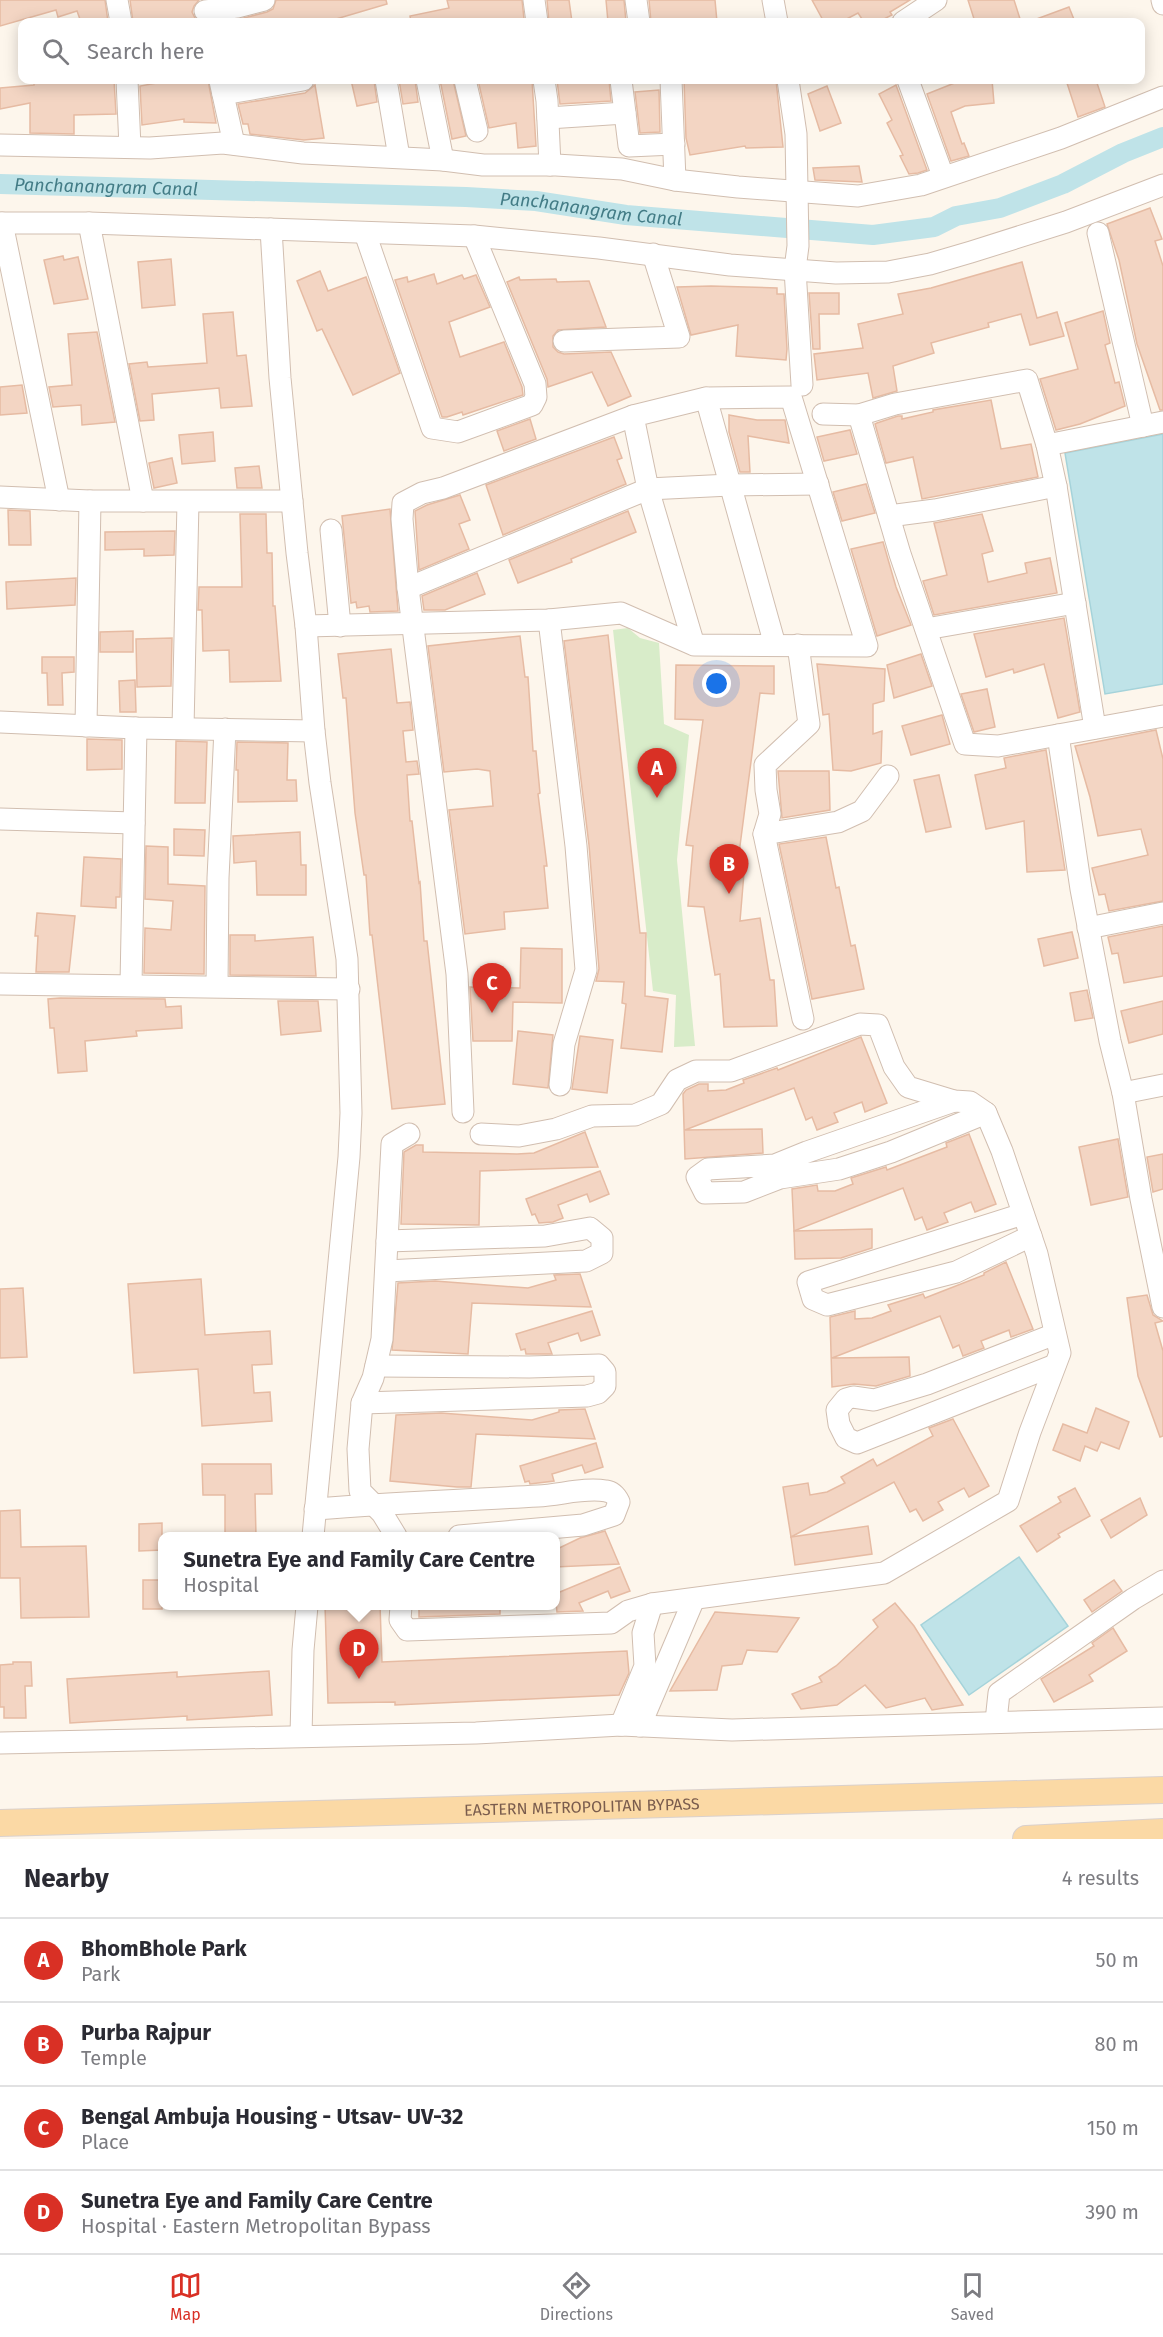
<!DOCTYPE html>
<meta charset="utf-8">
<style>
body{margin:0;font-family:"Fira Sans",sans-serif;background:#f2f2f3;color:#2b2b33}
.you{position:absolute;left:717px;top:684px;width:21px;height:21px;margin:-15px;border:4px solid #fff;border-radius:50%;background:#1a73e8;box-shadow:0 0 0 9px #1a73e833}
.badge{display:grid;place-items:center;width:39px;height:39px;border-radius:50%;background:#d93025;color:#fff;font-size:20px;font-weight:700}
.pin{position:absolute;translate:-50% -50px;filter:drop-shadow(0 2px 3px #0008)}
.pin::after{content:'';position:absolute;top:32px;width:21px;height:18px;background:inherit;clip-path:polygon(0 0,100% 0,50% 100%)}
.popup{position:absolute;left:158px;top:1532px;width:402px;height:78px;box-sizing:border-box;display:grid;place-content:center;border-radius:12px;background:#fff;filter:drop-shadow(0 2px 4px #0005);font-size:20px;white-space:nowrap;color:#7c7c81}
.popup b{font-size:22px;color:#2b2b33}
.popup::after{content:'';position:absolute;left:50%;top:100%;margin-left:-12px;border:12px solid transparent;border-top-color:#fff}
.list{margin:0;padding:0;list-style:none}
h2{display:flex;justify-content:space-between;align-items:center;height:78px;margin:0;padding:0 24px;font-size:26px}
h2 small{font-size:20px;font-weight:400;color:#7c7c81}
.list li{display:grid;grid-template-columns:39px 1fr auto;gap:18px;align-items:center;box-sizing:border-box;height:84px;padding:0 24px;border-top:2px solid #e1e1e2}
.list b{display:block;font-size:22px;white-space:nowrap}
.list p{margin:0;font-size:20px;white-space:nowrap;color:#7c7c81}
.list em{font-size:20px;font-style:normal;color:#7c7c81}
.icon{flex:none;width:33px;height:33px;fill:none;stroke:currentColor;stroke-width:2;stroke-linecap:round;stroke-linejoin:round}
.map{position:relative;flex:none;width:1163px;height:1839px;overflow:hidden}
.search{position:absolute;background:#fff;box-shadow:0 3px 15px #0003;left:18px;right:18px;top:18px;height:66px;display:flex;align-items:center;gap:15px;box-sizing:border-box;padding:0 21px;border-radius:12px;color:#7c7c81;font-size:22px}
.sheet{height:414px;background:#fff}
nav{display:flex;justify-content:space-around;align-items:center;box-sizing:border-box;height:84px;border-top:2px solid #e1e1e2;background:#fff;font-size:16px;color:#7c7c81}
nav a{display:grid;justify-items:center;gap:3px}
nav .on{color:#d93025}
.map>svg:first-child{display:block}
.green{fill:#d8ecc9}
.water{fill:#bfe3e8;stroke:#a5d3da;stroke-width:1.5}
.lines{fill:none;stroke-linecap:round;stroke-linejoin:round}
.canal{stroke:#bfe3e8;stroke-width:20}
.building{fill:#f3d5c3;stroke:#e6bba3;stroke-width:1.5}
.minor-casing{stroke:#d1beb0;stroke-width:23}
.major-casing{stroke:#dad1cd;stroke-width:28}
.minor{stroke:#fff;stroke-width:21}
.major{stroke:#fbd9a5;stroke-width:26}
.labels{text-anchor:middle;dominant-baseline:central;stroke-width:6;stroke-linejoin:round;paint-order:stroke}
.street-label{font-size:16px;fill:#7a5c4d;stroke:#fffaf3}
.water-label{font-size:18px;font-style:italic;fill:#437c86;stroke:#fffaf3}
</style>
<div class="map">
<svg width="1163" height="1839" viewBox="0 0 1163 1839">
<rect width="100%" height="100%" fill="#fdf6ec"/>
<polygon class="green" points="628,628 640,638 659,643 664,724 689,735 677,860 695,1046 674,1047 676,995 653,991 613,630"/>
<g class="water">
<polygon points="1163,434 1163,684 1105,694 1065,453"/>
<polygon points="1019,1557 1068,1626 969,1695 921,1625"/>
</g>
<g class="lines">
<path class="canal" id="s1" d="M0,184L466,197L536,201L626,215L873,235L934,227L956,216L1000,208L1063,184L1123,153L1163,137"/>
</g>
<g class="building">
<polygon points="0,0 105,0 108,22 81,22 77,11 58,17 56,10 0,26"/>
<polygon points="130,0 199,0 194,6 192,12 195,18 200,22 133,22"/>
<polygon points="276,0 386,0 387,4 336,19 337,22 216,22 240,19 267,12 273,9"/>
<polygon points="447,0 522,0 524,19 504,22 411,22 410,16 449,8"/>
<polygon points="547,0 569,0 572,22 549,22"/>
<polygon points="606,0 624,0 626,22 608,22"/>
<polygon points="649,0 715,0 717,22 651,22"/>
<polygon points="812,0 910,0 890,12 892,15 878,22 864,22 858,13 841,22 824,22"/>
<polygon points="968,0 1014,0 1021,22 975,22"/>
<polygon points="1069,7 1075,22 1031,22 1031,21"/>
<polygon points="34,80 114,80 116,114 74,115 74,134 30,133 30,103 0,109 0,88 34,85"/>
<polygon points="173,80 208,80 216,123 184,122 184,119 142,125 140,86"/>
<polygon points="351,80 374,80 377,102 357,106"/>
<polygon points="399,80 415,80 418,102 403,104"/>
<polygon points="440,80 453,80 466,136 452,139"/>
<polygon points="478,80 532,80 536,146 518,148 516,123 489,128"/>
<polygon points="557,80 609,80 611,101 560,104"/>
<polygon points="684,80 776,80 783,147 746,148 745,146 690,155 686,138"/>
<polygon points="962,80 992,80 994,103 965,106 951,112 962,144 964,143 969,156 951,161 927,94"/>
<polygon points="1066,80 1096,80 1105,107 1078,117"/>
<polygon points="315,85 324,138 304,140 250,134 248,124 243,124 238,104 305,93"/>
<polygon points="896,85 927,170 918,173 909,174 900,156 903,155 887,123 892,120 879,94"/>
<polygon points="827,86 841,123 820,131 808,94"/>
<polygon points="659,90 660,132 640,133 635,92"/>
<polygon points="859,166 862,182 815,180 813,168"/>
<polygon points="1150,208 1162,239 1155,241 1163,266 1163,410 1160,410 1137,344 1119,260 1107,224"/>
<polygon points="63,256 64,260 78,257 88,299 54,304 44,260"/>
<polygon points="171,259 175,305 142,308 138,262"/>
<polygon points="1022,262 1037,318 1057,312 1064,336 1030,345 1021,314 988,323 989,327 931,343 934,353 893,366 897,391 873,398 868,373 817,380 814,354 863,348 858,324 903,314 898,294 931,288"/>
<polygon points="320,271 328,291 366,277 400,373 353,395 322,329 317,331 297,281"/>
<polygon points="434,274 437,284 462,275 464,279 476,275 490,307 449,322 460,357 504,342 522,387 523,395 463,415 462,412 447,417 442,417 395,280 407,277 408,282"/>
<polygon points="519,277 520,280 556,279 557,282 589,281 606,327 558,330 553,336 553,347 558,352 564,354 611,352 631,396 608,406 592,372 548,387 547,379 507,282"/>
<polygon points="711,286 777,288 777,294 784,294 787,349 786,360 736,356 738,325 691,335 677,287"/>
<polygon points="809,293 839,293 839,314 819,314 820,349 813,349"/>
<polygon points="1103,311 1110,343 1105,345 1115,383 1119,382 1125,406 1080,424 1056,430 1040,379 1078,369 1065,323"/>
<polygon points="233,312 237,356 246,355 252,406 221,408 219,388 152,394 154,420 140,421 129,364 147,362 148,367 207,363 203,314"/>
<polygon points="97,332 115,422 82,425 81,405 53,407 49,387 72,385 68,334"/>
<polygon points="22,385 27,413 0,415 0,387"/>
<polygon points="991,400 1001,449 1031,444 1038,477 922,499 913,457 886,463 875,424 877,423 898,416 902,416 902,419 933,412 933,410"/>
<polygon points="729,415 757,420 785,420 789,443 748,436 750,472 740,472 729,432"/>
<polygon points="530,419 536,439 504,451 497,431"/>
<polygon points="850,430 857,454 824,461 817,437"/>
<polygon points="213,432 215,461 182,464 179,435"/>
<polygon points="614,437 622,458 617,460 626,484 503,535 486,485"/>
<polygon points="172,458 177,483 154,488 149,463"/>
<polygon points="259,466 262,488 237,488 235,468"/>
<polygon points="866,484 875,513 842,521 833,492"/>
<polygon points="460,495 470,520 459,524 469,549 419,570 415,511 427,505"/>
<polygon points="390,509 398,611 370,612 369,606 357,608 356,602 351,603 342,516"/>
<polygon points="8,510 30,511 31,545 9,545"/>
<polygon points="628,511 636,532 571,559 572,562 518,583 509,560"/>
<polygon points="240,514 266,514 267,553 272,553 273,606 275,606 281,681 230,682 229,650 203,651 202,610 198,610 199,587 242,587"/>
<polygon points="982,514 993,551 982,554 988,582 1027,573 1025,563 1050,558 1057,593 934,615 923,581 947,575 934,523"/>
<polygon points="175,531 174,555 144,556 144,549 105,550 105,532"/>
<polygon points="883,542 896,587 911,625 877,636 851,549"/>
<polygon points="477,573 485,594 445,610 424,610 422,596"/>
<polygon points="76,578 75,605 7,609 6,582"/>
<polygon points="1064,618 1080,712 1058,718 1044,664 1014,673 1013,669 986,677 974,634"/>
<polygon points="133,631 133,652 100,652 100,632"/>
<polygon points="608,635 640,933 646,933 645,996 668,999 662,1052 621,1048 626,1004 622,1003 624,982 596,981 599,969 589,845 564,641"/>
<polygon points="520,636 525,677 528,677 533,751 536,751 540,793 538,794 547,866 544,866 548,908 504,912 505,929 465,934 449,810 493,806 490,771 477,769 444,772 428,646"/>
<polygon points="172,638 171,686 137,687 136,639"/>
<polygon points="391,649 397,703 410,702 413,730 403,731 406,762 417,761 419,774 407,775 410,821 412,821 419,883 420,882 424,941 427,941 445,1104 392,1109 372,935 370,935 366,875 364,875 355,813 346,698 343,698 338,654"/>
<polygon points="921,654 932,686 894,698 887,665"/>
<polygon points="42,657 74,657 74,672 62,673 63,705 48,705 47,673 42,673"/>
<polygon points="817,664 885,669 884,701 873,704 873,734 882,731 881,763 851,771 833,770 829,714 823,715"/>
<polygon points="676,665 774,666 774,694 760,693 738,861 745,861 740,921 760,918 770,980 774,980 777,1026 724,1027 720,974 715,975 704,907 688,906 693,846 686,845 703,720 675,719"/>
<polygon points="135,680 136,712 120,712 119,681"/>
<polygon points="987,689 995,727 974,732 961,694"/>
<polygon points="942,715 950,744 911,755 902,726"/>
<polygon points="1156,730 1163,759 1163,901 1109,911 1105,894 1099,895 1092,868 1148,855 1141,829 1098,836 1090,797 1075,746"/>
<polygon points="87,739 122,740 122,769 87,770"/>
<polygon points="176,741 207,742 205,803 175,803"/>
<polygon points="237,742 288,743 287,780 296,780 297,801 238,802 238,770 236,770"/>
<polygon points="1046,750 1065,870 1027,872 1024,821 986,829 975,775 1006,768 1004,758"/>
<polygon points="778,771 829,771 830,810 782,818"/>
<polygon points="939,775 951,827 926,832 914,780"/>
<polygon points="174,829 205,830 204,856 174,855"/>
<polygon points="300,832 301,865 306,865 306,895 257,895 256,861 234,863 233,836"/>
<polygon points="826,837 836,888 839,887 851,946 855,945 864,989 812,999 779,844"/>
<polygon points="146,846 168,847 168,884 205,886 204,974 144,973 145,928 171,930 173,901 145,899"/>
<polygon points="84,857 121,859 120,897 116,897 116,908 81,906"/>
<polygon points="37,913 75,916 69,972 36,972 38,936 35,936"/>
<polygon points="1163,926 1163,976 1124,983 1118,953 1112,954 1108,937"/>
<polygon points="1072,932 1078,958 1044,966 1038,939"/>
<polygon points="230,935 255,935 255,941 313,937 316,976 230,975"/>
<polygon points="521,948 562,949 562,1003 513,1002 512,1041 473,1041 470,987 520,988"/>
<polygon points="1087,990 1093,1018 1075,1021 1070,993"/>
<polygon points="60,998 165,999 166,1007 181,1006 182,1028 136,1031 137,1036 85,1041 87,1071 58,1073 54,1028 50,1028 48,999"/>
<polygon points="278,1001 318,1001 321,1031 281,1035"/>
<polygon points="1163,1001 1163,1034 1129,1043 1121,1011"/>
<polygon points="518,1031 553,1035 548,1088 513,1084"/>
<polygon points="580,1036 613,1040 607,1093 572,1089"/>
<polygon points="861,1037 887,1103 865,1112 862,1102 834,1113 838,1122 817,1130 812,1117 806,1120 794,1088 685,1130 762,1129 763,1153 685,1159 683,1094 686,1090 699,1084 708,1084 708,1091 726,1090 744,1083 743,1080 777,1068 778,1070"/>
<polygon points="585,1132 598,1167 480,1171 479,1225 401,1224 404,1152 416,1145 423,1145 423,1152 517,1154 534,1153"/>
<polygon points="969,1134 996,1204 975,1212 971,1202 944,1213 948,1222 927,1230 922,1217 915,1220 903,1188 794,1231 792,1189 817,1185 818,1191 835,1191 853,1184 851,1178 886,1167 887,1170 947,1147 946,1143"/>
<polygon points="1118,1139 1128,1197 1091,1205 1079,1147"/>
<polygon points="1163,1154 1163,1189 1153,1192 1147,1157"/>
<polygon points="600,1171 609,1194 590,1202 587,1194 558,1205 563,1218 553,1222 539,1223 535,1214 532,1215 526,1199"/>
<polygon points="872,1229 872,1248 841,1258 795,1259 794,1231"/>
<polygon points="1006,1262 1033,1329 1011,1337 1009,1330 981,1341 984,1348 963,1356 959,1345 953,1348 940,1316 832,1358 909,1357 910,1376 876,1386 854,1384 832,1387 830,1317 855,1311 855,1319 872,1318 891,1311 888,1305 923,1294 925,1298 984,1275 984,1273"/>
<polygon points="580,1274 591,1307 472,1303 468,1354 392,1350 398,1283 435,1281 528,1288 556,1280 554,1275"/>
<polygon points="201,1279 205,1335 270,1331 272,1364 252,1365 254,1393 270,1392 272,1421 202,1426 198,1369 134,1373 128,1284"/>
<polygon points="23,1288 27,1357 0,1358 0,1289"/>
<polygon points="1147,1295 1153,1315 1163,1321 1155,1323 1163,1351 1163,1436 1160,1437 1138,1376 1127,1298"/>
<polygon points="592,1311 600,1335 581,1341 578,1333 548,1343 552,1354 526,1354 525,1349 521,1350 516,1334"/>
<polygon points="1096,1408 1129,1422 1119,1449 1101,1442 1097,1451 1085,1446 1080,1461 1053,1450 1063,1424 1087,1433"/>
<polygon points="585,1409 595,1439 476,1434 471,1487 457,1487 390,1481 396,1415 441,1413 532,1420 559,1412 559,1410"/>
<polygon points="953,1419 989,1486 969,1497 964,1488 938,1502 943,1510 923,1521 916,1509 910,1512 894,1482 791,1537 783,1487 808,1483 810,1495 827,1492 845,1483 841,1477 873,1459 877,1466 933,1436 929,1428"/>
<polygon points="596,1443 603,1467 585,1473 582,1465 552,1474 554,1481 530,1484 529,1481 525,1482 520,1466"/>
<polygon points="202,1464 271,1464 272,1494 255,1494 256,1536 225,1536 225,1495 203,1495"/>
<polygon points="1075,1488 1090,1516 1058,1534 1060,1537 1037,1552 1020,1526 1061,1502 1058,1497"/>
<polygon points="1140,1498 1147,1515 1111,1538 1101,1520"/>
<polygon points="20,1510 21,1547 86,1546 89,1617 21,1618 20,1578 0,1578 0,1511"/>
<polygon points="162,1523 162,1550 139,1551 139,1524"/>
<polygon points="868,1526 872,1554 795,1565 791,1537"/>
<polygon points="605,1531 619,1564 555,1567 555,1550 580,1538"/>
<polygon points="620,1567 630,1591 611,1598 608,1591 579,1603 583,1611 557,1612 555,1594"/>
<rect x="143" y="1580" width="19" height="29"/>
<polygon points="1114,1580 1122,1591 1092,1612 1084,1600"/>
<polygon points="895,1603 914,1626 963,1705 932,1710 925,1698 886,1708 865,1685 837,1705 801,1709 792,1694 822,1682 819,1677 836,1666 878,1627 873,1620"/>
<polygon points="325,1605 380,1605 382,1662 627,1651 629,1673 619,1695 395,1705 395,1702 328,1703"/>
<polygon points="419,1605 500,1605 500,1614 419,1617"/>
<polygon points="715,1612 799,1618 777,1652 747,1650 742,1664 722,1666 717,1690 670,1691"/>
<polygon points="1113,1628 1127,1651 1089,1675 1093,1681 1054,1702 1041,1679 1094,1646 1092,1643"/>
<polygon points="13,1662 31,1662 32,1686 25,1686 26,1718 4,1718 4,1707 0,1707 0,1665 13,1664"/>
<polygon points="269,1671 272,1715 187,1720 187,1716 70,1723 67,1679 177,1672 177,1677"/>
</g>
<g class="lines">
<defs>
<g id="minor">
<polyline points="117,0 121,22"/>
<polyline points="534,0 537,22"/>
<polyline points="636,0 639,22"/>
<polyline points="773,0 777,22"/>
<polyline points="1162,0 1163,4"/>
<polyline points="205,11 237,7 264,0"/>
<polyline points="903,22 936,0"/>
<polyline points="127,80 130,147"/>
<polyline points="386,80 399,157"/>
<polyline points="427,80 443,160"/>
<polyline points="465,80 477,131"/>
<polyline points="544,80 547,101 550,165"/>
<polyline points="621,80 629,146 674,144"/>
<polyline points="671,80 675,180"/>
<polyline points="788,80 796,134 798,246 795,269 802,385"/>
<polyline points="908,80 943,176"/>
<polyline points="220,81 234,144"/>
<polyline points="223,94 303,80"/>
<polyline points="548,118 625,113"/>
<polyline points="0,145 150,148 223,143 303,153 443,160 483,165 556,165 622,169 675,180 738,187 858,196 921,185 1061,138 1163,97"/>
<polyline points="0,223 89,223 474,236 599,248 730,265 836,273 888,272 930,264 971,252 1066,222 1163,185"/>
<polyline points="2,223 59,500"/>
<polyline points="89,223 143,501"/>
<polyline points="271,229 280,378 297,553 306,626 314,731 320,783 347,959 351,1113 349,1157 313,1536"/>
<polyline points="365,233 432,428 458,432 532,405 536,397 535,384 474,236"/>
<polyline points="1098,233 1143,426"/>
<polyline points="564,341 679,337 653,254"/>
<polyline points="706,398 775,645"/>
<polyline points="823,414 859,415"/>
<polyline points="1047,445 1163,422"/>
<polyline points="0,497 90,501 292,501"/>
<polyline points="889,516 935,510 1056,486"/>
<polyline points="331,530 340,626"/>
<polyline points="408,588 648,489 730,485 818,484"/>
<polyline points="549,620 576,846 586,970 564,1044 560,1085"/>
<polyline points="306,626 549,620 621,613 694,645 867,646 791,397 706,398 633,416 648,489 694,645"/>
<polyline points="926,629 1075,603"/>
<polyline points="798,645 809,724 765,765 766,790 770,814 764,834 803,1019"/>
<polyline points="1163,716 1058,735 1081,889 1110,1041 1123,1093 1141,1199 1163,1307"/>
<polyline points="0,722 136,728 314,731"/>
<polyline points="86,726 90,501"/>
<polyline points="183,728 188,502"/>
<polyline points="1058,735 998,746 965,744 900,554 859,415 895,404 1027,380 1047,445 1056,486 1095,728"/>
<polyline points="0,819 134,823"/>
<polyline points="764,834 838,822 862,811 888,776"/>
<polyline points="1088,928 1163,913"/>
<polyline points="0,984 349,989"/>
<polyline points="131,984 136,728"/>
<polyline points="217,986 218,878 225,729"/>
<polyline points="1123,1093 1163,1085"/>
<polyline points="954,1101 807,1152 775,1165 708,1169 697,1177 705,1193 744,1192 780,1178 839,1169 891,1152 986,1113"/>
<polyline points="463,1112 457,974 408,588 402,519 403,503 422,493 443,488 633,416"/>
<polyline points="1023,1214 808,1282 813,1299 827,1305 956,1272 1031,1236"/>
<polyline points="386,1271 586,1261 602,1253 602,1238 590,1228 545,1236 387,1241"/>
<polyline points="1055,1365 857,1443 846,1438 839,1424 837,1410 846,1399 853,1397 874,1400 927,1384 1055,1334"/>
<polyline points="362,1403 587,1396 598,1393 605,1386 605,1372 599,1365 529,1367 376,1366"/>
<path d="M315,1509C389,1503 464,1500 538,1496C560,1495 585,1487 606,1491C613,1492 616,1496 619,1502L614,1515L583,1525L459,1536"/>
<polyline points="396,1536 382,1513 360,1491 358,1449 362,1403 373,1378 382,1339 392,1144 409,1134"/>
<polyline points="401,1606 400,1620 407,1630 611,1623 628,1611 652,1604 884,1573 1008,1501 1030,1432 1060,1353 1037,1254 1002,1151 986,1113 970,1102 954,1101 908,1087 894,1067 878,1025 860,1024 731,1071 696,1071 677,1080 661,1104 635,1115 592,1116 556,1129 519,1136 481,1134"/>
<polyline points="996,1721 999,1693 1133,1599 1163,1581"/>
<polyline points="621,1725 645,1666 643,1633 652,1604"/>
<polyline points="640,1726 694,1599"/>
<polyline points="301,1736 303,1650 307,1606"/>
<polyline points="0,1743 476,1733 621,1725 732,1730 1163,1718"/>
</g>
<g id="major">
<path id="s2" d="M0,1823L1163,1790"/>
<polyline points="1026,1839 1163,1832"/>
</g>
</defs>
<use href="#minor" class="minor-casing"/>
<use href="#major" class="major-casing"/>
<use href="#minor" class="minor"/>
<use href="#major" class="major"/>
</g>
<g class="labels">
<g class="street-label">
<text stroke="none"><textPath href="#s2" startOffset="582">EASTERN METROPOLITAN BYPASS</textPath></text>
</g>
<g class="water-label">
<text stroke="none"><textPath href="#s1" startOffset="106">Panchanangram Canal</textPath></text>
<text stroke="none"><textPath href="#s1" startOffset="592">Panchanangram Canal</textPath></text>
</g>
</g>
</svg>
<div class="you"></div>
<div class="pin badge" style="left:657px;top:798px">A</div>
<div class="pin badge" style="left:729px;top:894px">B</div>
<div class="pin badge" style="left:492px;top:1013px">C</div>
<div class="pin badge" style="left:359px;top:1679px">D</div>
<div class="popup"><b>Sunetra Eye and Family Care Centre</b>Hospital</div>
<div class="search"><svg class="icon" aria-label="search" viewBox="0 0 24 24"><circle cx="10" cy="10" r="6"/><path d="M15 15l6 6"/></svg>Search here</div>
</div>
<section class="sheet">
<h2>Nearby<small>4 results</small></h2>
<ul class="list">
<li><span class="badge">A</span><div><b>BhomBhole Park</b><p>Park</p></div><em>50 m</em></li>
<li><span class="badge">B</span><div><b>Purba Rajpur</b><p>Temple</p></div><em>80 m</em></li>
<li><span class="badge">C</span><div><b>Bengal Ambuja Housing - Utsav- UV-32</b><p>Place</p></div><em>150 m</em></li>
<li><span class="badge">D</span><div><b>Sunetra Eye and Family Care Centre</b><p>Hospital · Eastern Metropolitan Bypass</p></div><em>390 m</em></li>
</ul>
</section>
<nav>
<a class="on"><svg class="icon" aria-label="map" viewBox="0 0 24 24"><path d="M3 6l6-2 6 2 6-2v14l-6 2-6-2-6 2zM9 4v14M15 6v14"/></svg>Map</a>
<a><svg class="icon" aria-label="directions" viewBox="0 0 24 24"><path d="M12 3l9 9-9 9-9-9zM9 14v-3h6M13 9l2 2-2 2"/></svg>Directions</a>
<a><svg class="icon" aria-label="saved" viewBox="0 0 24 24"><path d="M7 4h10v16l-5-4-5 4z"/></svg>Saved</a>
</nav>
